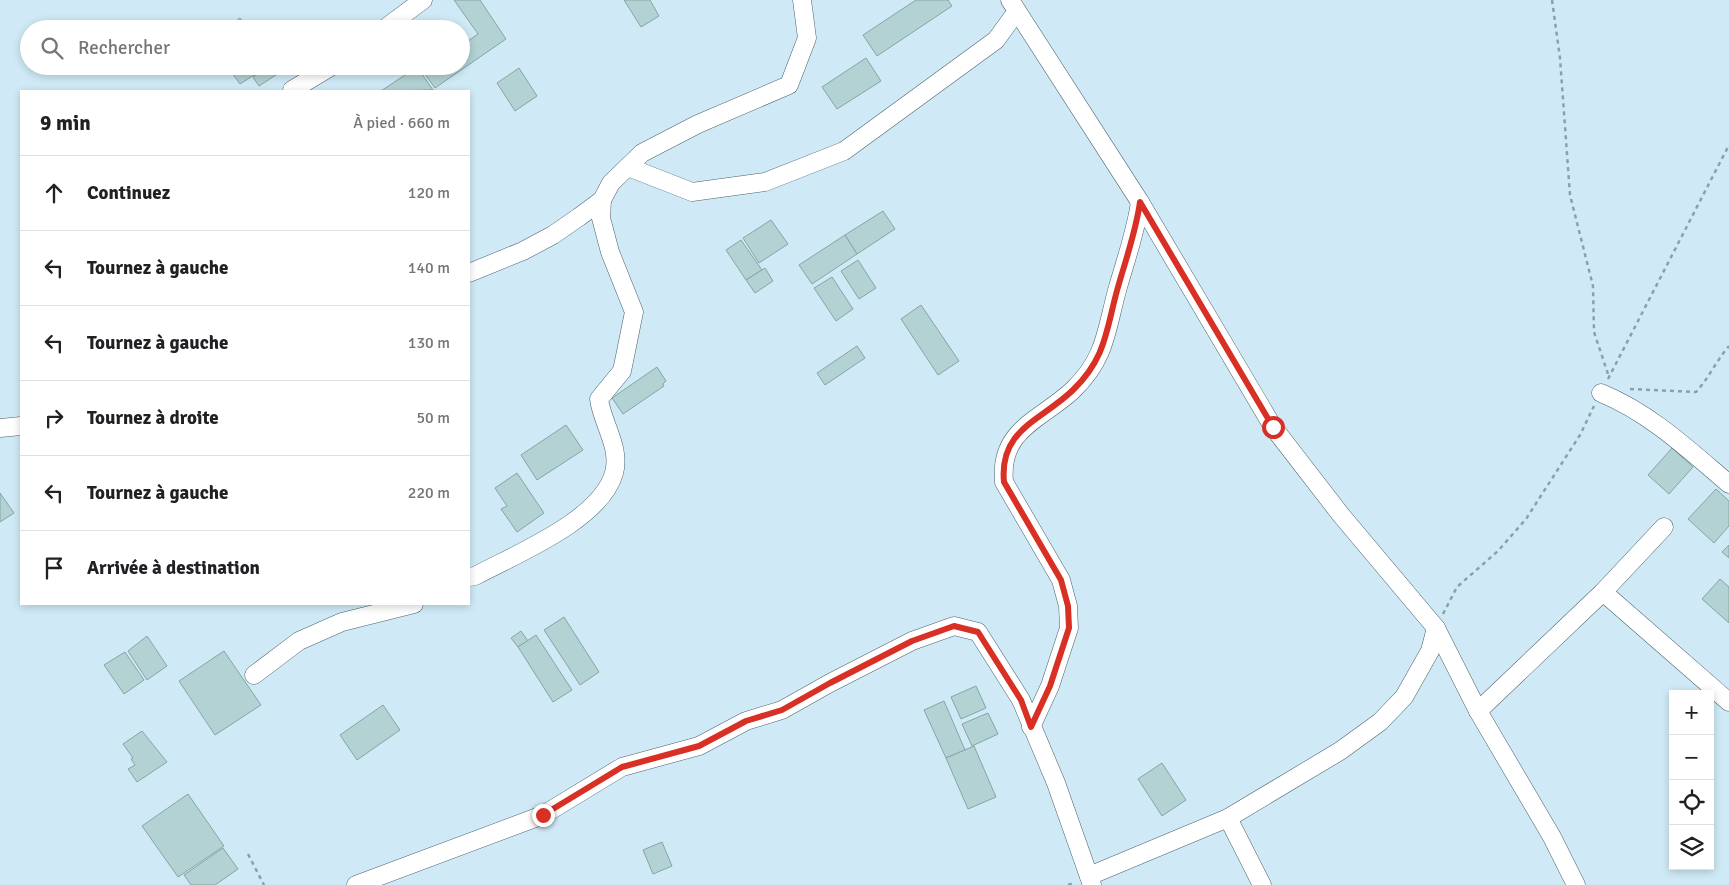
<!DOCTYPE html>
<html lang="fr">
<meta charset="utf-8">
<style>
body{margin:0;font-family:Signika,sans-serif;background:#f6f6f6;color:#202124}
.controls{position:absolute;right:15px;bottom:15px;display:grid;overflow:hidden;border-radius:0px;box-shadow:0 2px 8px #0003}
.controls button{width:45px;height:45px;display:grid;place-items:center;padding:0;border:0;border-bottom:1px solid #e0e0e0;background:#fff;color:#202124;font:25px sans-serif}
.stop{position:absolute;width:15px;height:15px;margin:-11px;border:4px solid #d93025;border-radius:50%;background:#fff}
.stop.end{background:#d93025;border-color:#fff;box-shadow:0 1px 5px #0008}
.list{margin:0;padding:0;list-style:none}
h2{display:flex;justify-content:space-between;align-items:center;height:65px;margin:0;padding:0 20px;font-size:21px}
h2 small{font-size:16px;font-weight:400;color:#757577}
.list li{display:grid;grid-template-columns:32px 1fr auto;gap:15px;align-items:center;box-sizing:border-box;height:75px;padding:0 20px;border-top:1px solid #e0e0e0}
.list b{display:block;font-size:19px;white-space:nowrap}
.list em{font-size:16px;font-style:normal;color:#757577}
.icon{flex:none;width:28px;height:28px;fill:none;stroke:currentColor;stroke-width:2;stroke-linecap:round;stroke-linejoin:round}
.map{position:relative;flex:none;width:1729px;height:885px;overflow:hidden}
.search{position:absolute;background:#fff;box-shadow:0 2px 8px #0003;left:20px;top:20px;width:450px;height:55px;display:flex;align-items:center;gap:12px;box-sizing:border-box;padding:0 18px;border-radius:28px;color:#757577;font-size:19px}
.panel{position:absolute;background:#fff;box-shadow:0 2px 8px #0003;left:20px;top:90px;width:450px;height:515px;border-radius:0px}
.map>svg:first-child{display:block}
.building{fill:#b3d2d3;stroke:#86a4a5}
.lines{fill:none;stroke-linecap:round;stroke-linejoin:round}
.minor-casing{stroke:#4b626d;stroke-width:19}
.path{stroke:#8ca0aa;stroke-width:2.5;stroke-dasharray:4 4;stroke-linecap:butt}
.minor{stroke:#fff;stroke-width:18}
.route{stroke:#d93025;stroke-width:6}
</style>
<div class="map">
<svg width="1729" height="885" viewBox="0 0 1729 885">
<rect width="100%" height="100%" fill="#cfeaf6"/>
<g class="building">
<polygon points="454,0 480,0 506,39 435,88 419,66 461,66 461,46 478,34"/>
<polygon points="624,0 650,0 659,16 641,27"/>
<polygon points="916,0 948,0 952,6 877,56 863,35"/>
<polygon points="240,18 248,29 225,29"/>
<polygon points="411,23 415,29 402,29"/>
<polygon points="866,58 881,81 837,109 822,87"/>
<polygon points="221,66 268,66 240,84 230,70 226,73"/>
<polygon points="268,66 274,66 279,73 259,86 253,77"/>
<polygon points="417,67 433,90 381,91"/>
<polygon points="519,68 537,96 515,111 497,83"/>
<polygon points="883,211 895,229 857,254 845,235"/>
<polygon points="771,220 788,244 759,263 743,238"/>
<polygon points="845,235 857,254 812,284 799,265"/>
<polygon points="741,240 762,270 746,280 726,250"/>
<polygon points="858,260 876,288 859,299 841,271"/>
<polygon points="765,268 773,281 755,293 746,280"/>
<polygon points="832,277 853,309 836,321 814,288"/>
<polygon points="921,305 959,361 938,375 901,319"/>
<polygon points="857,346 865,358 825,385 817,373"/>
<polygon points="657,367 666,381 663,384 664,386 623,414 612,398"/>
<polygon points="566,425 583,450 537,480 521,455"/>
<polygon points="1672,448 1693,467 1669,494 1648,475"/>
<polygon points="517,473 544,513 517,532 501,509 507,506 495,488"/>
<polygon points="1716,489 1729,501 1729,526 1714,543 1688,519"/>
<polygon points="0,493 14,513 0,522"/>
<polygon points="1729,545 1729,558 1722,552"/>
<polygon points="1720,579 1729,587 1729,623 1702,599"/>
<polygon points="564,617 599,672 580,685 544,630"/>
<polygon points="521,631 528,641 518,647 511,638"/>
<polygon points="536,635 572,690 553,702 518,647"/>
<polygon points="147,636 167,666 147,680 128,651"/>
<polygon points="224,651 261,705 215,735 179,681"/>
<polygon points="125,652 144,680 124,694 104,665"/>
<polygon points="976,686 986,708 961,719 951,697"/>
<polygon points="944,701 965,750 946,758 924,710"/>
<polygon points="383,705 400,730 357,760 340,735"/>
<polygon points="988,713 998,734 972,746 962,724"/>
<polygon points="142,731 167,762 137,782 128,769 135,765 131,759 133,758 123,744"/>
<polygon points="974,746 996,797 968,809 946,758"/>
<polygon points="1162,763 1186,800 1162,816 1138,779"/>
<polygon points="188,794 224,846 178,877 142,826"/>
<polygon points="662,842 672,866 653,874 643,850"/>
<polygon points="223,848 238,869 215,885 191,885 184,875"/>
</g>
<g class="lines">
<defs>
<g id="minor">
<polyline points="1010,0 1140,202 1273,427 1341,515 1436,628 1478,711 1552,837 1576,885"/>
<polyline points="384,29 423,0"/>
<polyline points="292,90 332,66"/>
<polyline points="628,167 692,192 765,182 844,151 996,40 1017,11"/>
<polyline points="469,273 523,251 553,235 579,217 602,200 611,183 642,153 698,124 789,85 807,38 802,0"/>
<path d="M1601,393C1650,413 1689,450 1729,484"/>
<polyline points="0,428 21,426"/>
<path d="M469,577L475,576C516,554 601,520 614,473C621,447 602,423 599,399L622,371L634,312L610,252L601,218L602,200"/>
<polyline points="1603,592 1729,702"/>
<polyline points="254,675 299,641 342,622 414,604"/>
<polyline points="1478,711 1603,592 1664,527"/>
<path d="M1031,727L1050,686L1069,628L1068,606L1061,580L1004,482C999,429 1041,420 1073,390C1107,357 1106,329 1118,287C1126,259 1136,231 1140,202"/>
<polyline points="1228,818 1262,885"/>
<polyline points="1089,876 1228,818 1340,751 1380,722 1404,697 1430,651 1436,628"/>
<polyline points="356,885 543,815 622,767 699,746 746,721 782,710 830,683 912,641 954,626 978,632 1021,700 1056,783 1092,885"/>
</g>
</defs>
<use href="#minor" class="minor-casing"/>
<g class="path">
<polyline points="1552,0 1560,58 1570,195 1593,286 1594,332 1609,377"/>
<polyline points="1608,379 1729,145"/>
<path d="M1630,389L1696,392C1709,378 1716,361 1729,346"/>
<polyline points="1443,614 1457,587 1498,551 1526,519 1580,435 1594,406"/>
<polyline points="248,854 264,885"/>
<polyline points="1068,885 1074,883"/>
</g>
<use href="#minor" class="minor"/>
</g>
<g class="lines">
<path class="route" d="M543,815L622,767L699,746L746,721L782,710L830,683L912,641L954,626L978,632L1021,700L1031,727L1050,686L1069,628L1068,606L1061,580L1004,482C999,429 1041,421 1073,390C1107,357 1106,329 1118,287C1126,259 1136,231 1140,202L1273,427"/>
</g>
</svg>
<div class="controls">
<button>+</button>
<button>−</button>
<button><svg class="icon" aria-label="locate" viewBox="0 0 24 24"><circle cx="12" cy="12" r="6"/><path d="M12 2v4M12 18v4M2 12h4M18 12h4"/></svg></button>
<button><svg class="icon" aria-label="layers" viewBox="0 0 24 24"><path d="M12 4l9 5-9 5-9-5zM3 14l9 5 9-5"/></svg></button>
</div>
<div class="stop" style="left:1273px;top:427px"></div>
<div class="stop end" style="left:543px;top:815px"></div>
<div class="search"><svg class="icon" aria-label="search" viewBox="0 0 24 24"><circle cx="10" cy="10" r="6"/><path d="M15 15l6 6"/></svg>Rechercher</div>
<section class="panel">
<h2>9 min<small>À pied · 660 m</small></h2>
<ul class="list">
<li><svg class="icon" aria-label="ahead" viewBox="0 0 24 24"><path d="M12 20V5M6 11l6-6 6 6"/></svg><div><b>Continuez</b></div><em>120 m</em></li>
<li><svg class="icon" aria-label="left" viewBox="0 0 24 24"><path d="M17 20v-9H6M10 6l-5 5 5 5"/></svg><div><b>Tournez à gauche</b></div><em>140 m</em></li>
<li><svg class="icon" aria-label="left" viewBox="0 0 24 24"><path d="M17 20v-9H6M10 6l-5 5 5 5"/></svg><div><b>Tournez à gauche</b></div><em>130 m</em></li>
<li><svg class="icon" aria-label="right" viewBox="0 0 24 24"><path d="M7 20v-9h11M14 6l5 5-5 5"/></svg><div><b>Tournez à droite</b></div><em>50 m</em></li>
<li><svg class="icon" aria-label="left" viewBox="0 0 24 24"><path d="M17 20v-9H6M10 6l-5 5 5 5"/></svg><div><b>Tournez à gauche</b></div><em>220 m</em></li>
<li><svg class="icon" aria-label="arrive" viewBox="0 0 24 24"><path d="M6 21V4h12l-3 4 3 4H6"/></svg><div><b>Arrivée à destination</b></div></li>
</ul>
</section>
</div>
